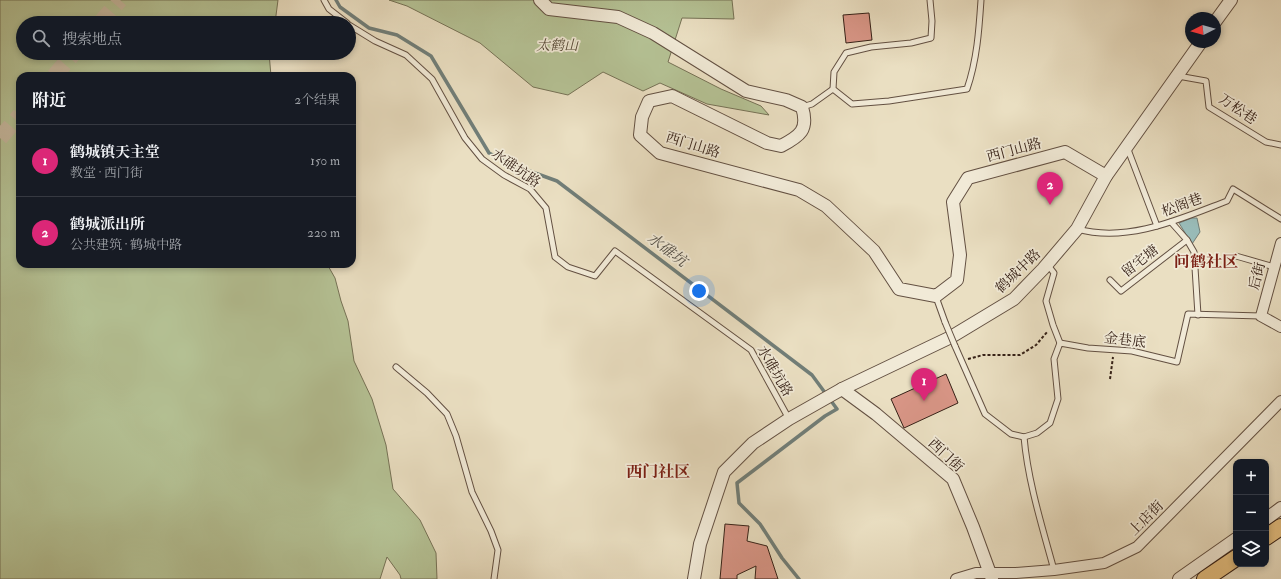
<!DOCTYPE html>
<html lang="zh">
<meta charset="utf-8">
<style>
body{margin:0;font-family:"IM FELL Double Pica","Noto Serif SC",serif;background:#20242c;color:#f1f3f6}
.controls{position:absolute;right:12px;bottom:12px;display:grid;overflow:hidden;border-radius:8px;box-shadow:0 2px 6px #0003}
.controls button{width:36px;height:36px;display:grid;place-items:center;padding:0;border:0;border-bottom:1px solid #363941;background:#171b24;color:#f1f3f6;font:20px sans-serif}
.compass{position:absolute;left:1185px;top:12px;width:36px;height:36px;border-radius:50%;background:#171b24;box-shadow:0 2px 6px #0003;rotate:264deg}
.you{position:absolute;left:699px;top:291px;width:14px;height:14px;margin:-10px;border:3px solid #fff;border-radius:50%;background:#1a73e8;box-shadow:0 0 0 6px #1a73e833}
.badge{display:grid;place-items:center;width:26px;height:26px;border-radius:50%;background:#db2777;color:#fff;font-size:13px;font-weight:700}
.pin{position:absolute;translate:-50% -33px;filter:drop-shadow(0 1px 2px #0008)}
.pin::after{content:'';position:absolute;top:21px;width:14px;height:12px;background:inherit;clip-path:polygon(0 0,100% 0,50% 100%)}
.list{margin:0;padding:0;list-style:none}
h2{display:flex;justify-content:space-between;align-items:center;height:52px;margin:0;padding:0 16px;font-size:17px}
h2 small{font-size:13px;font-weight:400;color:#9ea1a6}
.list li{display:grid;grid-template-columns:26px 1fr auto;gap:12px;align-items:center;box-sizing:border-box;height:72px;padding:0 16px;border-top:1px solid #363941}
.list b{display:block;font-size:15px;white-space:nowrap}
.list p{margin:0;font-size:13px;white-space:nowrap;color:#9ea1a6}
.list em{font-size:13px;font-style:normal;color:#9ea1a6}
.icon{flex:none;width:22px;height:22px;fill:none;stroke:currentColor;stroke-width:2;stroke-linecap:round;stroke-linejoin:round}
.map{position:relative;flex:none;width:1281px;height:579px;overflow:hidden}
.search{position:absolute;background:#171b24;box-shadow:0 2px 6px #0003;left:16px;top:16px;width:340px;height:44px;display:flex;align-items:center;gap:10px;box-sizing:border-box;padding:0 14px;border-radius:22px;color:#9ea1a6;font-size:15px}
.panel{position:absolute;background:#171b24;box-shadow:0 2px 6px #0003;left:16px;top:72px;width:340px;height:196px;border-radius:12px}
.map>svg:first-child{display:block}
.green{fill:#b5c295;stroke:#767256}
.water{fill:#99bcb9;stroke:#717e78}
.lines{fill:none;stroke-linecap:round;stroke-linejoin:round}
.stream{stroke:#717e78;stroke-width:3.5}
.building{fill:#d99687;stroke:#362117}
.primary-tunnel{stroke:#c6b9a0;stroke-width:16;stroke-dasharray:16 8;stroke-linecap:butt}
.service-casing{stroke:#635042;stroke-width:7}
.minor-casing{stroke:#635042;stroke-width:12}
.tertiary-casing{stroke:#635042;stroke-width:14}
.primary-casing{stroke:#362117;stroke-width:18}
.path{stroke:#362117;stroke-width:2;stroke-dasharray:3 2;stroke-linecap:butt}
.service{stroke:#f1ead7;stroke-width:5}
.minor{stroke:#f1ead7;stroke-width:10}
.tertiary{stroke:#f1ead7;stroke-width:12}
.primary{stroke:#e5c081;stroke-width:16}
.service-bridge-casing{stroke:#635042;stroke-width:7;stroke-linecap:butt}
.service-bridge{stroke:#f1ead7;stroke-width:5}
.labels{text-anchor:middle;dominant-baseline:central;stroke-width:3.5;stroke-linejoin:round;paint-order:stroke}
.park-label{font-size:14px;font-style:italic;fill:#564936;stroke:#f1ead7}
.street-label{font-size:14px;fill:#362117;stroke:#f1ead7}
.water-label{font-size:15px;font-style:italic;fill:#545048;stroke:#f1ead7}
.quarter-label{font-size:16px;font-weight:bold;fill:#7a1f14;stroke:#f1ead7}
</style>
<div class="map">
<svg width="1281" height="579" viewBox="0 0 1281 579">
<rect width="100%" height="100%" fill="#eadfc2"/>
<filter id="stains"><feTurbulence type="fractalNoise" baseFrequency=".005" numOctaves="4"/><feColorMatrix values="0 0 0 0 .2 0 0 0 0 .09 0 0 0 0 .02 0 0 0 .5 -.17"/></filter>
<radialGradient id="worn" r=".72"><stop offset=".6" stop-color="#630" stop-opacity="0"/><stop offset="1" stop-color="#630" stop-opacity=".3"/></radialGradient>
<g class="green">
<polygon points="0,0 278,0 275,23 23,23 23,53 269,53 271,76 20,76 20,264 327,264 335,278 341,301 348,321 354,361 372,399 386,445 393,489 420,520 436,553 437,579 401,579 400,575 387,557 380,579 0,579"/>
<polygon points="389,0 732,0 734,19 682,18 668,62 721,89 761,106 769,115 707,104 660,83 643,91 603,72 568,95 533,87 480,43 407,6"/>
</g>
<polygon class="water" points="1192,218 1197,218 1200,232 1192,244 1179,223"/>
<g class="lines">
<polyline class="stream" points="336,0 340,7 369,28 397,35 431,56 489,153 510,164 557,181 812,375 837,409 825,416 737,483 739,503 760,524 782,558 799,579"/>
</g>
<g class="building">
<polygon points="869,13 872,40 846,43 843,15"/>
<polygon points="946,374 958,403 904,428 891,399"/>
<polygon points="725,524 749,526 747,541 767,546 778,579 755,579 756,566 737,575 737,579 720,579"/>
</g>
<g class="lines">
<g class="primary-tunnel">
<polyline points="100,23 120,0"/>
<polyline points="54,76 74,53"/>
<polyline points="0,138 20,115"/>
</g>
<defs>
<g id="service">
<polyline points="324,0 329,9 347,23"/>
<path d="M930,0L932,21L931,38L911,43L871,47L846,53L834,72L833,89L852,104L889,101L967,89C977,60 979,30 981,0"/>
<polyline points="349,25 375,41 406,55 432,79 465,138 482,159 504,175 530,189 546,208 555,257 568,267 595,276 615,251 751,350 789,419"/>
<polyline points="1178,76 1206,81 1209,107 1266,142 1281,145"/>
<polyline points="802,107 812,104 833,89"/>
<polyline points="1127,147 1157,226"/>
<polyline points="1171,222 1187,240 1194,252 1198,315"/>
<path d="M1077,229C1128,243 1180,219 1227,201L1233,189L1281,219"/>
<polyline points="1236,256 1274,267"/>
<polyline points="1047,264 1054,273 1046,301 1053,325 1060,343"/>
<polyline points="1110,280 1121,291 1187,240"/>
<polyline points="936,297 945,322"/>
<polyline points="955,346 985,414 1011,434 1024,437 1037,433 1050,423 1058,399 1054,359 1060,343 1088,348 1132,351 1177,362 1188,314 1261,316"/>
<polyline points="396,367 427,393 447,414 456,436 472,492 491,531 498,550 494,579"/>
<path d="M1024,437C1028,482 1042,526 1054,570"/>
</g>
<g id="minor">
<polyline points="1281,243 1261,316 1281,327"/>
<polyline points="956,579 976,573 1016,573 1054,570 1104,563 1137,547 1281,401"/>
</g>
<g id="tertiary">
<path d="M540,0L549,9L618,17L653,33L746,91L786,100L802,107C809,130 800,136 781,146L767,143L672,96L649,101L642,117L640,135L660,153L799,190L826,206L874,251L899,289L936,296L957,280L960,255L953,202L968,178L1065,152L1106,176"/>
<polyline points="1215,22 1231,0"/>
<polyline points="842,389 876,414 953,479 973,527 992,579"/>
<polyline points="1266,519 1281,508"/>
<polyline points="694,579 700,544 724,472 753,443 789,419 842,389 951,337 1014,299 1043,269 1077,229 1106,176 1201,42"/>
<polyline points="1179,579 1236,539"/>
</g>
<g id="primary">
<polyline points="1266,537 1281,527"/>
<polyline points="1205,579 1236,558"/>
</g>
</defs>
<use href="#service" class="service-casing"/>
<use href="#minor" class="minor-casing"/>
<use href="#tertiary" class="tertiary-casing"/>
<use href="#primary" class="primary-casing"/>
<g class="path">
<polyline points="968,359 983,355 1020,355 1036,345 1048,331"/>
<polyline points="1110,379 1113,357"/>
</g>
<use href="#service" class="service"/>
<use href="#minor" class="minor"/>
<use href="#tertiary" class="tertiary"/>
<use href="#primary" class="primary"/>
<defs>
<polyline id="service-bridge" points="945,322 955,346"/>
</defs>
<use href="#service-bridge" class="service-bridge-casing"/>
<use href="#service-bridge" class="service-bridge"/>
</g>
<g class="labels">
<g class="park-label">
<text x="557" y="45">太鹤山</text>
</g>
<g class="street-label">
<text transform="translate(1238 109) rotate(34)">万松巷</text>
<text transform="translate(693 145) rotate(17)">西门山路</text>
<text transform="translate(1014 150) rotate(-15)">西门山路</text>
<text transform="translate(516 168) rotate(35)">水碓坑路</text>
<text transform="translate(1182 205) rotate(-20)">松阁巷</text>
<text transform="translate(1140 261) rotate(-38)">留宅塘</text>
<text transform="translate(1018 271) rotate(-44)">鹤城中路</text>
<text transform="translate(1257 276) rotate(-75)">后街</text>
<text transform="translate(1125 340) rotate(7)">金巷底</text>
<text transform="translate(775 371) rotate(60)">水碓坑路</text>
<text transform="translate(946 455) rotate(43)">西门街</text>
<text transform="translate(1146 518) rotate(-45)">上店街</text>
</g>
<g class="water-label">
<text transform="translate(667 250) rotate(37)">水碓坑</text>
</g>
<g class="quarter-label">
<text x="1206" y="262">问鹤社区</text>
<text x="658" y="472">西门社区</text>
</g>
</g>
<rect width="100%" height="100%" filter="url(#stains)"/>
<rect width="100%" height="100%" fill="url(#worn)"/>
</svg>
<div class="controls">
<button>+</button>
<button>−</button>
<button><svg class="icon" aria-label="layers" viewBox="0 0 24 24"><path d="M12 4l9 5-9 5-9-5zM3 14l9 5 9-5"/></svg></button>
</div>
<svg class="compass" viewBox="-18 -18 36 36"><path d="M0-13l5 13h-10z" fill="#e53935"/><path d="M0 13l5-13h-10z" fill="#9ea1a6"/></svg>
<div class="you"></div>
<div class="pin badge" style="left:924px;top:401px">1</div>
<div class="pin badge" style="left:1050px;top:205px">2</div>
<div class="search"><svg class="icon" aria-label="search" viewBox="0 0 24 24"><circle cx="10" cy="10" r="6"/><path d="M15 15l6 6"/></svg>搜索地点</div>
<section class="panel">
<h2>附近<small>2个结果</small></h2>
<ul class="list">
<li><span class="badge">1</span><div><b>鹤城镇天主堂</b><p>教堂 · 西门街</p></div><em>150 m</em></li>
<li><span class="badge">2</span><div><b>鹤城派出所</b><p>公共建筑 · 鹤城中路</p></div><em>220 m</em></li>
</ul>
</section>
</div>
